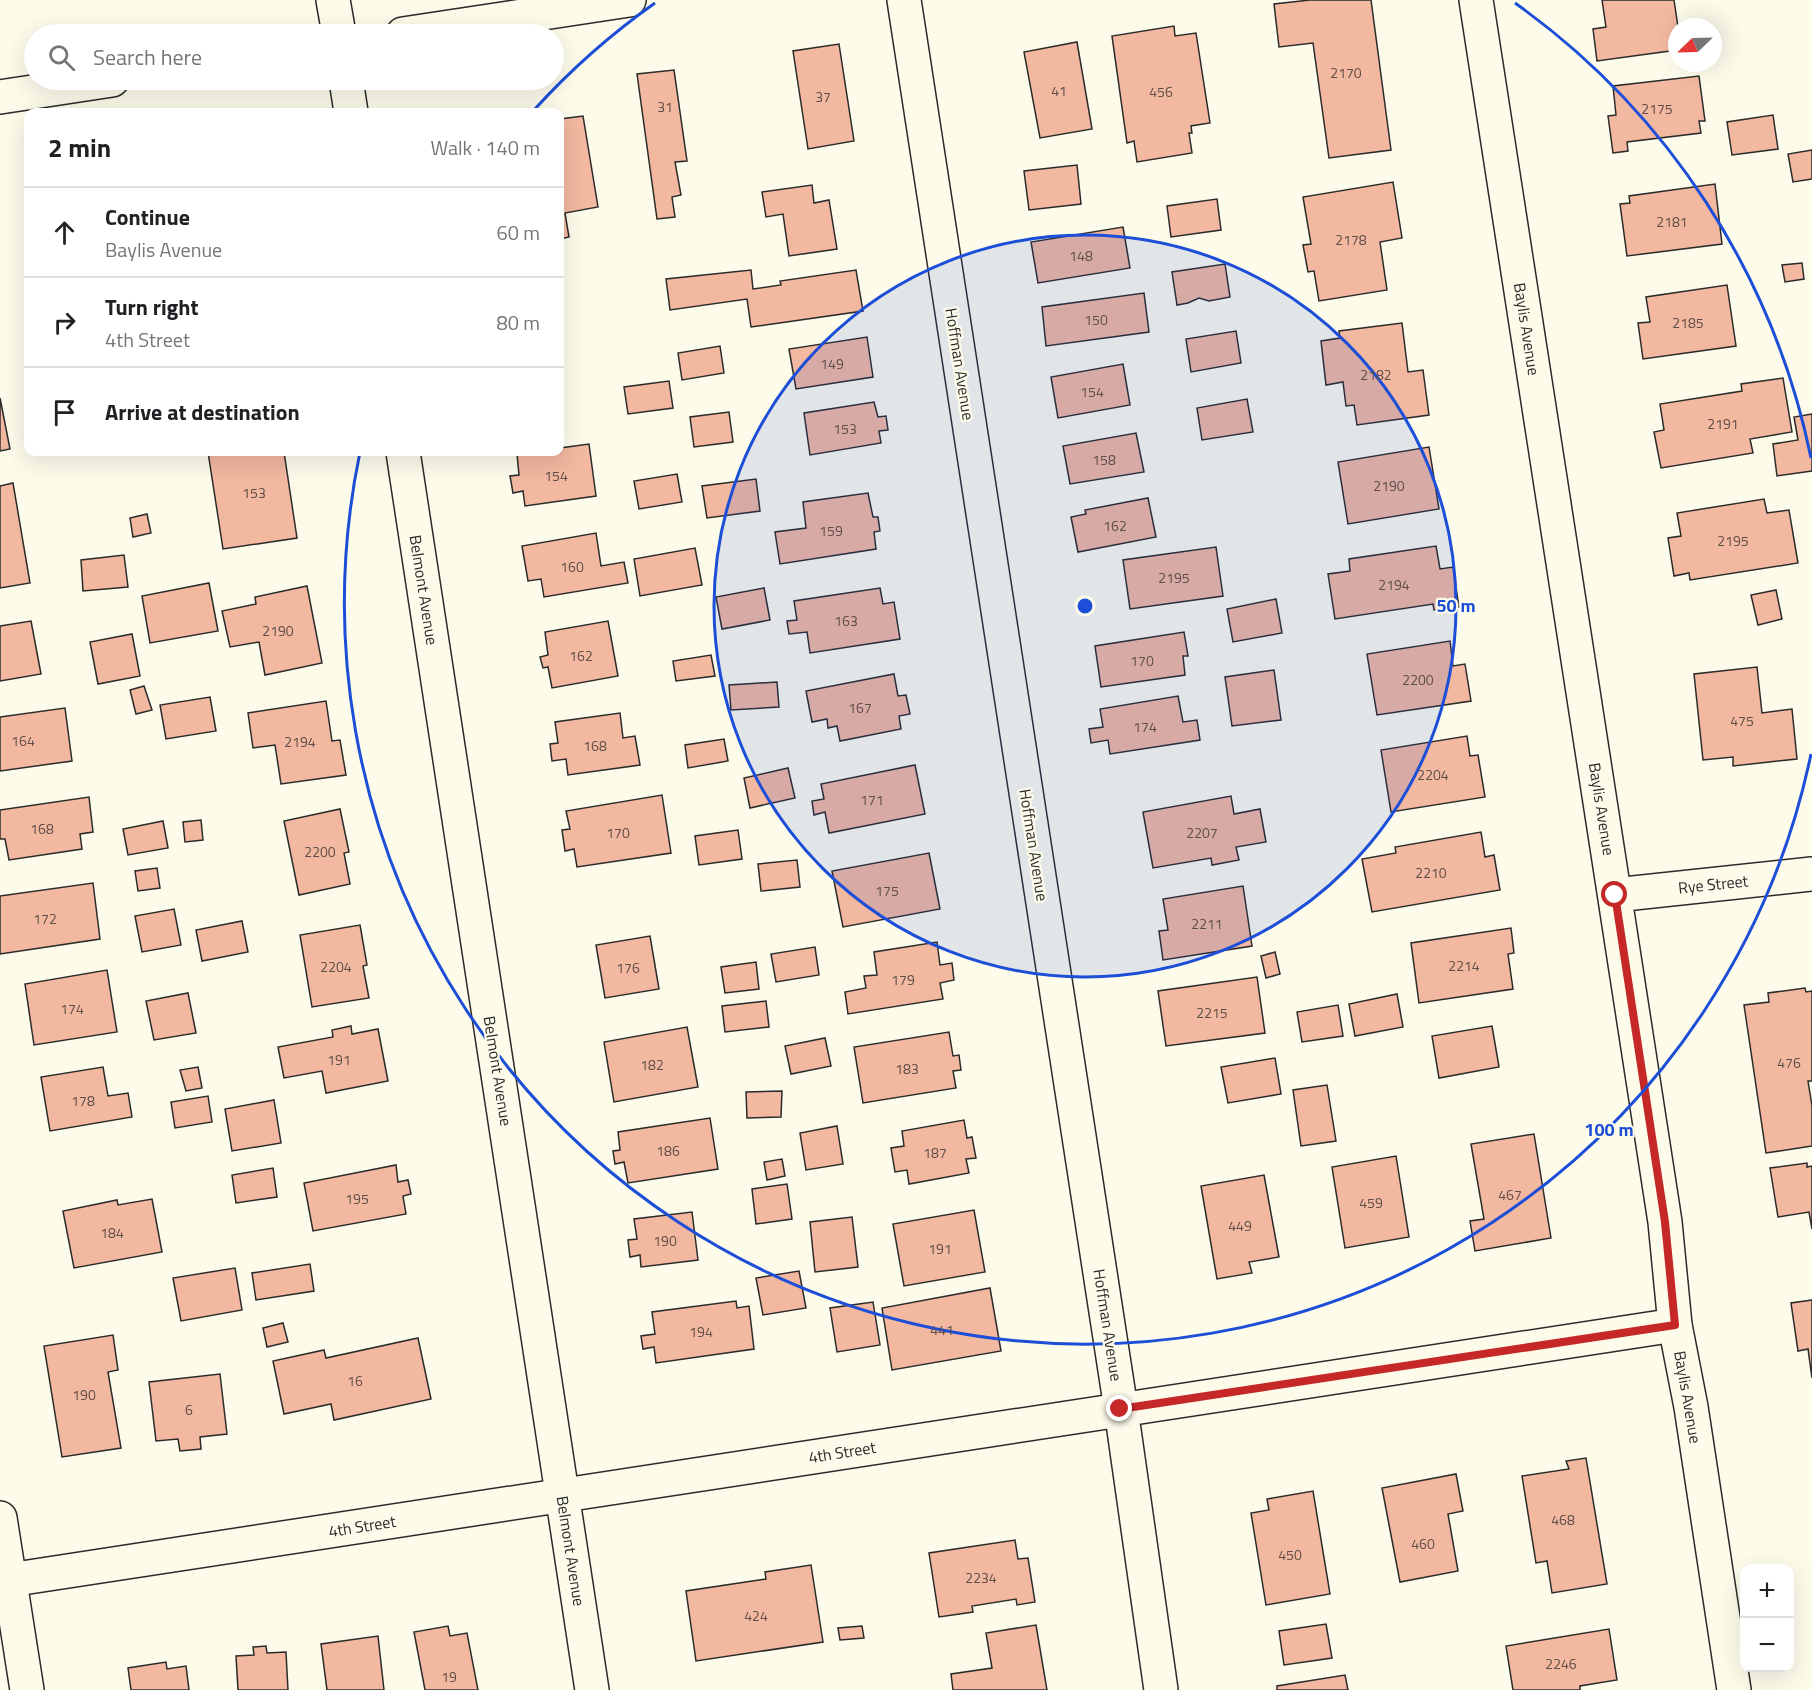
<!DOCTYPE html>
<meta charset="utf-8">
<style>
body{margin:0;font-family:"Titillium Web",sans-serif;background:#f6f6f6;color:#202124}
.controls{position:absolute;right:18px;bottom:18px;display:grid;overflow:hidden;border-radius:12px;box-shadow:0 6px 24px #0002}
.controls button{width:54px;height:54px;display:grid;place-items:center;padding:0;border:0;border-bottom:2px solid #e0e0e0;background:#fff;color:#202124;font:30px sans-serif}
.compass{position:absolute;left:1668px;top:18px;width:54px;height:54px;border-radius:50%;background:#fff;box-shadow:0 6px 24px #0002;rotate:247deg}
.stop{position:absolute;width:18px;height:18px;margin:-14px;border:4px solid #c62828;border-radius:50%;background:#fff}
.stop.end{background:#c62828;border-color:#fff;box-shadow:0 2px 6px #0008}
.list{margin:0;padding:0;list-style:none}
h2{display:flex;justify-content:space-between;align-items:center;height:78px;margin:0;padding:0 24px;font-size:26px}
h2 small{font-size:20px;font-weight:400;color:#757577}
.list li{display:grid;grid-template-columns:39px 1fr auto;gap:18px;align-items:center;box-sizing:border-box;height:90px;padding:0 24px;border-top:2px solid #e0e0e0}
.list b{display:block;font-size:22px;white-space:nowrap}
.list p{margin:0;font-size:20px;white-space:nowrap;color:#757577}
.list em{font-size:20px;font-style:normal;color:#757577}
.icon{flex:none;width:33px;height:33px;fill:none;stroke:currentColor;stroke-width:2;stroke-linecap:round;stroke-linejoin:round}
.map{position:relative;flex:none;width:1812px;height:1690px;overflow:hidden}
.search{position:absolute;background:#fff;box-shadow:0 6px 24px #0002;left:24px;top:24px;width:540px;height:66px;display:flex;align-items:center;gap:15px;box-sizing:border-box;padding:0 21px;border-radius:33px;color:#757577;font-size:22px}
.panel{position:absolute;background:#fff;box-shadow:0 6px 24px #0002;left:24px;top:108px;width:540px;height:348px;border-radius:12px}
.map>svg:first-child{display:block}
.building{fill:#f2b8a0;stroke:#2b2b2b;stroke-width:1.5}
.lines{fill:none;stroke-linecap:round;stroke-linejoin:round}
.street-casing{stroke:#2b2b2b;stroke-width:36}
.secondary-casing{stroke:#2b2b2b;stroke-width:36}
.street{stroke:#fdfbea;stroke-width:33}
.secondary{stroke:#fdfbea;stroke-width:33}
.route{stroke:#c62828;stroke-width:8}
.ring{fill:none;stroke:#1d4ed8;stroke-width:3}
.labels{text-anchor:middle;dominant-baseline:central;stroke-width:4.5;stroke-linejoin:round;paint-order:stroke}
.number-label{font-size:14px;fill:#5d4e48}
.street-label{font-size:16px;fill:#2b2b2b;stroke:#fdfbea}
.centre{fill:#1d4ed8;stroke:#fdfbea;stroke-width:3}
.ring-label{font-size:18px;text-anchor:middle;font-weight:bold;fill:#1d4ed8;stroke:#fdfbea;stroke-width:4.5;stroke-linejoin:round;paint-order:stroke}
</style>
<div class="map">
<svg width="1812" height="1690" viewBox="0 0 1812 1690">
<rect width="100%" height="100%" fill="#fdfbea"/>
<g class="building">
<polygon points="1310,0 1371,0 1391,150 1329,158 1313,43 1279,47 1274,4"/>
<polygon points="1602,0 1674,0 1678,27 1677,50 1597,61 1593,29 1606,27"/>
<polygon points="1174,26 1175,36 1196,33 1210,123 1191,126 1192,133 1189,133 1192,153 1137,162 1134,141 1127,143 1112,36"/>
<polygon points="1077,42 1092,129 1040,138 1024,52"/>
<polygon points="839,44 854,141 808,149 793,51"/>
<polygon points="674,70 687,161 675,162 681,195 672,197 675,217 657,219 637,74"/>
<polygon points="1699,76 1705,121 1699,121 1701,133 1627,142 1628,151 1613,153 1608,116 1616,115 1613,86"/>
<polygon points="1773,115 1778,149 1732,155 1727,122"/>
<polygon points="583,116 598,207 565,213 569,237 560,239 560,119"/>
<polygon points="1812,150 1812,179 1793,182 1788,154"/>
<polygon points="1077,165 1081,204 1029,210 1024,171"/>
<polygon points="1393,182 1402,238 1380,242 1387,290 1319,301 1314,271 1308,272 1303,245 1311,244 1303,197"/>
<polygon points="1715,184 1722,244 1627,256 1620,204 1630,203 1629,196"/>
<polygon points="812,185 814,203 829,200 837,249 789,256 783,214 766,217 762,192"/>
<polygon points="1217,199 1221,230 1171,237 1167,206"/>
<polygon points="1123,227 1130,268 1038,283 1031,242"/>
<polygon points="1802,263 1804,279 1785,282 1782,265"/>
<polygon points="1225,264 1230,297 1209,301 1199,298 1188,303 1177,305 1172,272"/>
<polygon points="751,270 753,289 781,285 780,281 856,270 863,311 751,327 747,299 670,310 666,279"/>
<polygon points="1727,285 1736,346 1643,359 1638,323 1650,322 1646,297"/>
<polygon points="1144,293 1149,332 1046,346 1042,307"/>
<polygon points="1402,323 1408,372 1423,370 1429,415 1357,425 1354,405 1346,406 1343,382 1326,385 1321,341 1340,338 1339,331"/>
<polygon points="1236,331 1241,363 1191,372 1186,339"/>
<polygon points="867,337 873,377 796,389 789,349"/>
<polygon points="720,346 724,373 682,380 678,353"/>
<polygon points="1123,364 1130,405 1058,418 1051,377"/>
<polygon points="1783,378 1792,432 1750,439 1753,453 1661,468 1654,432 1664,430 1660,404 1742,391 1741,384"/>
<polygon points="669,381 673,408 628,414 624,387"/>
<polygon points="0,398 10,449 0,451"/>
<polygon points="1247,399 1253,432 1202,440 1197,408"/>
<polygon points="874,402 878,417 886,416 888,430 879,431 881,443 810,455 804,413"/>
<polygon points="729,412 733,442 694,447 690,417"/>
<polygon points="1812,414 1812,471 1777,476 1773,444 1798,440 1794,417"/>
<polygon points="1136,433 1144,472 1070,484 1063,446"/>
<polygon points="589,444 596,496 525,506 523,491 513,493 510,476 519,475 517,454 532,452 560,452 560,448"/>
<polygon points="1429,447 1439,509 1348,524 1338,462"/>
<polygon points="208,452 284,452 297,538 223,549"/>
<polygon points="677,474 682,502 639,509 634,481"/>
<polygon points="756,479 760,511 707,518 702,486"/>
<polygon points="13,483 30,583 0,588 0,486"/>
<polygon points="868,493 873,517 878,517 880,531 874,532 876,549 780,564 775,532 806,528 803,502"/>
<polygon points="1148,498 1156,537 1078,552 1071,517 1086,514 1085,510"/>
<polygon points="1764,499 1767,513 1789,510 1798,563 1690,580 1689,573 1674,576 1668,538 1681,536 1677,513"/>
<polygon points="147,514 151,533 133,537 130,518"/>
<polygon points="596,533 601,566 624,562 628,583 544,597 541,579 528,581 522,546"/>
<polygon points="1436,546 1440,569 1453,567 1459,607 1434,610 1433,604 1335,619 1328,574 1350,571 1349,559"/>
<polygon points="1216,547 1223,596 1130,609 1123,560"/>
<polygon points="695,548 702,585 640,596 634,559"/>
<polygon points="124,555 128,587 83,591 81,560"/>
<polygon points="209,583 218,631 150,643 142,596"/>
<polygon points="307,586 322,663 265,675 259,642 230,647 222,611 256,604 255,597"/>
<polygon points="764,588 770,620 722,629 716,597"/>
<polygon points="880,588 883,604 894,602 900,639 810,653 807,632 789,634 787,621 797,620 794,601"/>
<polygon points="1776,590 1782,619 1758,625 1751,595"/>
<polygon points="1276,599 1282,633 1233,642 1227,609"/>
<polygon points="31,621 41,674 0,681 0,626"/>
<polygon points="608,621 618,676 552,688 548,667 543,668 540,657 548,655 545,632"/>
<polygon points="1184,632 1188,656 1183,656 1185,675 1101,687 1095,646"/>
<polygon points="132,634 140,676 98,684 90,642"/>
<polygon points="1450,641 1453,666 1465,664 1471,701 1377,715 1367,654"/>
<polygon points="711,655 715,676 676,681 673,661"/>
<polygon points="1757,667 1762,713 1792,709 1797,759 1733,766 1733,757 1703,760 1694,674"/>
<polygon points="1274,670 1281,720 1232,726 1225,677"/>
<polygon points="894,674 898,696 906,695 910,714 899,716 901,729 840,741 837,726 828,728 827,719 812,722 806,691"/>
<polygon points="777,682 779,707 731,710 729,685"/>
<polygon points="144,686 152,710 136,714 130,690"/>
<polygon points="1178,696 1183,722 1197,720 1200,740 1110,754 1108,740 1091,743 1089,729 1103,727 1100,709"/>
<polygon points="210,697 216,731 166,739 160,705"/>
<polygon points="326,701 332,741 340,740 346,775 281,784 275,745 253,748 248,713"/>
<polygon points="65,708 72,761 0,771 0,717"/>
<polygon points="620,713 623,738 635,736 640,765 568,775 566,759 552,761 550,744 558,743 555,722"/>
<polygon points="1467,736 1470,756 1478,755 1485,797 1391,812 1381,750"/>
<polygon points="724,739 728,761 688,768 685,745"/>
<polygon points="915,765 925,814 829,833 825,812 814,815 812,801 824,799 821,784"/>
<polygon points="788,768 795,798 750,808 744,778"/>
<polygon points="662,795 671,853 577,867 574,849 565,851 562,830 570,829 566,811"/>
<polygon points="1231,796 1234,814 1260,809 1266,842 1236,847 1239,860 1212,865 1211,858 1153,868 1143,812"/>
<polygon points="89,797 93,832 80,834 82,849 9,860 5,839 0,839 0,810"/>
<polygon points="340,809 349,852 344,853 350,884 299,895 284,821"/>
<polygon points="201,820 203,840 185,842 183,822"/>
<polygon points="163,821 168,848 128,855 123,829"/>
<polygon points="738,830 742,859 699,865 695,836"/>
<polygon points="1481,832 1485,857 1494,855 1500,890 1372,912 1362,859 1396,853 1395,847"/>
<polygon points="929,853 940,909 843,927 832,871"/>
<polygon points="797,860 800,887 761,891 758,864"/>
<polygon points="157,868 160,888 138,891 135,871"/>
<polygon points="93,883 100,939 0,954 0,896"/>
<polygon points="1243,886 1252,946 1163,960 1159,931 1168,930 1163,899"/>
<polygon points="174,909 181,945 142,952 135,916"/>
<polygon points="242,921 248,952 202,961 196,930"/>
<polygon points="360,925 367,965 363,966 369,998 312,1007 300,935"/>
<polygon points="1511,928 1514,953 1508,954 1513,989 1419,1003 1411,943"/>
<polygon points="650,936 659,989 605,998 596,945"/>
<polygon points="937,942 940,965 952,963 954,980 940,983 943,999 848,1014 845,992 866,988 864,976 877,975 874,952"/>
<polygon points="815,947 819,975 776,982 771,954"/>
<polygon points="1275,952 1280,974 1266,978 1261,956"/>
<polygon points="756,962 759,989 725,993 721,967"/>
<polygon points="107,970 117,1032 34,1045 25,984"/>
<polygon points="1257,977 1265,1033 1166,1046 1158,991"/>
<polygon points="1805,988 1806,992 1812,991 1812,1081 1808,1081 1812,1106 1812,1146 1766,1153 1744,1005 1769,1002 1768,993"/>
<polygon points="188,993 196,1033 154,1040 146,1001"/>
<polygon points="1397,994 1403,1027 1355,1036 1349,1004"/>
<polygon points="766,1001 769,1027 725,1032 722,1006"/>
<polygon points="1338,1005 1343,1036 1302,1042 1297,1012"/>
<polygon points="351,1026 352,1034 378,1029 388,1081 326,1093 322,1071 284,1078 278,1047 333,1037 332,1030"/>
<polygon points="1492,1026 1499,1067 1439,1078 1432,1036"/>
<polygon points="687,1027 698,1087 614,1102 604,1042"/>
<polygon points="949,1032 953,1056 959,1055 961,1070 953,1071 956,1088 863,1103 854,1047"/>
<polygon points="825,1038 831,1066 791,1074 785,1046"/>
<polygon points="1275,1058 1281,1094 1228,1103 1221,1067"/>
<polygon points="103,1067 108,1096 128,1093 132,1117 50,1131 41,1077"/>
<polygon points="198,1067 202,1088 186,1091 180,1070"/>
<polygon points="1327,1085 1336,1141 1301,1146 1293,1090"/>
<polygon points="782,1091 781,1117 747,1118 746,1092"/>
<polygon points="208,1096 212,1122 175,1128 171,1102"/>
<polygon points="274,1100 281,1143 232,1151 225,1109"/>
<polygon points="710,1118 718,1169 628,1183 624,1162 615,1164 613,1151 620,1150 618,1132"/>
<polygon points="964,1120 967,1138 972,1137 976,1158 966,1159 969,1173 909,1184 907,1170 895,1172 891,1148 904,1146 902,1131"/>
<polygon points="837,1126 843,1164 806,1170 800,1133"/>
<polygon points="1534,1134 1551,1238 1475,1251 1470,1221 1484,1219 1471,1144"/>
<polygon points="1396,1156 1409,1237 1345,1248 1332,1167"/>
<polygon points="782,1159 785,1176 767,1180 764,1162"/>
<polygon points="1807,1163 1807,1167 1812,1166 1812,1229 1809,1212 1778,1217 1770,1168"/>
<polygon points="396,1165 398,1182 408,1180 411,1194 403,1196 406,1214 313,1231 304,1183"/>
<polygon points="273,1168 277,1197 236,1203 232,1175"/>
<polygon points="1264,1175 1279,1257 1249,1262 1252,1273 1217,1279 1201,1186"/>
<polygon points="787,1184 792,1219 756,1224 752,1189"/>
<polygon points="152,1199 162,1252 74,1268 63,1211 117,1200 118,1205"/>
<polygon points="974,1210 985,1272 904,1286 893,1224"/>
<polygon points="692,1212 698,1260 641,1267 640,1255 630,1257 628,1240 637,1239 634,1219"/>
<polygon points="852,1217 858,1267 815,1272 810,1222"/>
<polygon points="310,1264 314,1291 256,1300 252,1273"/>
<polygon points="235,1268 242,1310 181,1321 173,1278"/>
<polygon points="799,1271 806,1308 763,1315 756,1278"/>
<polygon points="990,1288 1001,1351 892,1370 882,1308"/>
<polygon points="1812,1300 1812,1378 1808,1349 1798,1351 1791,1303"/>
<polygon points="736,1301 737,1308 749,1306 754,1349 656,1363 654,1347 643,1349 641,1336 655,1334 652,1312"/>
<polygon points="873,1302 880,1345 837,1352 830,1308"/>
<polygon points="283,1323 288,1342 267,1347 263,1328"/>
<polygon points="113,1335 118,1370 108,1372 121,1448 62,1457 44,1346"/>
<polygon points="418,1338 431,1399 334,1420 331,1404 284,1414 273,1361 324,1350 326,1358"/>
<polygon points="220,1374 227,1434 200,1437 201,1449 180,1451 178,1439 156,1441 149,1382"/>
<polygon points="1586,1458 1607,1584 1552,1593 1547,1561 1536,1563 1522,1476 1569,1469 1566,1461"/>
<polygon points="1456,1474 1463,1511 1448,1514 1458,1571 1400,1582 1382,1488"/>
<polygon points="1313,1491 1330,1594 1266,1605 1251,1513 1269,1510 1267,1499"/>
<polygon points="1015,1540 1018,1559 1028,1558 1035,1602 1017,1605 1016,1599 972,1606 973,1612 939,1617 929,1553"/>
<polygon points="811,1565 823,1642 696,1661 686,1591 766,1579 765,1572"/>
<polygon points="1326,1624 1332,1658 1284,1665 1279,1631"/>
<polygon points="1036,1625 1047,1690 953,1690 951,1674 992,1668 986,1633"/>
<polygon points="448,1626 450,1636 467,1633 478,1690 425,1690 414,1632"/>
<polygon points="862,1626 864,1638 840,1640 838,1628"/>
<polygon points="1609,1629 1617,1680 1580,1686 1580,1690 1513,1690 1506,1646"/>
<polygon points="378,1636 384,1690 327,1690 321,1644"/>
<polygon points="266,1646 267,1653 286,1652 288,1690 238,1690 236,1656 254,1655 253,1647"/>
<polygon points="166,1662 167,1669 186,1666 189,1690 131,1690 128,1668"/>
<polygon points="1345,1675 1348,1690 1277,1690 1277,1686"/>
</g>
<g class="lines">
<defs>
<g id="street">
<polyline points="904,0 1121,1409 1161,1690"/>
<polyline points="1476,0 1665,1222 1675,1325 1691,1407 1734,1690"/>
<polyline points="403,34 629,0"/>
<polyline points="0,97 112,80"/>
<polyline points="1615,895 1812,874"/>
<polyline points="0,1518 27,1690"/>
<polyline points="9,1580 1675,1325"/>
</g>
<g id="secondary">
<polyline points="333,0 339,34"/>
<polyline points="346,80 351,112"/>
<polyline points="403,452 592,1690"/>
</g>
</defs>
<use href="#street" class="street-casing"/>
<use href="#secondary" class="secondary-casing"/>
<use href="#street" class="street"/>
<use href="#secondary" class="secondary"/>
</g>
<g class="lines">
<polyline class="route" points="1120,1409 1675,1325 1665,1222 1615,895"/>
</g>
<circle cx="1085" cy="606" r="371" fill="#1d4ed8" fill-opacity=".12"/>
<g class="ring">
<circle cx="1085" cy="606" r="371"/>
<path d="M1811 754A741 741 0 1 1 360 452M534 110A741 741 0 0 1 655 3M1515 3A741 741 0 0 1 1811 458"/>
</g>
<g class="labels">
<g class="number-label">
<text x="1346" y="72">2170</text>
<text x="1059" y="90">41</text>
<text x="1161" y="91">456</text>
<text x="823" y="96">37</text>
<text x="665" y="106">31</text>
<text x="1657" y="108">2175</text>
<text x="1672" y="221">2181</text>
<text x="1351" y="239">2178</text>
<text x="1081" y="255">148</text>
<text x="1096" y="319">150</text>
<text x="1688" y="322">2185</text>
<text x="832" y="363">149</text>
<text x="1376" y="374">2182</text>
<text x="1092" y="391">154</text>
<text x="1723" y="423">2191</text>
<text x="845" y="428">153</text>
<text x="1104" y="459">158</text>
<text x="556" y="475">154</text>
<text x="1389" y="485">2190</text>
<text x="254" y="492">153</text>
<text x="1115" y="525">162</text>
<text x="831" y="530">159</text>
<text x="1733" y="540">2195</text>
<text x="572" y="566">160</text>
<text x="1174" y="577">2195</text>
<text x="1394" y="584">2194</text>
<text x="846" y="620">163</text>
<text x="278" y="630">2190</text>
<text x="581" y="655">162</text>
<text x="1142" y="660">170</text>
<text x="1418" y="679">2200</text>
<text x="860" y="707">167</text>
<text x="1742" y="720">475</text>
<text x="1145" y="726">174</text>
<text x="23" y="740">164</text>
<text x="300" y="741">2194</text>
<text x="595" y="745">168</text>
<text x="1433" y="774">2204</text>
<text x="872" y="799">171</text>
<text x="42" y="828">168</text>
<text x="618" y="832">170</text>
<text x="1202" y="832">2207</text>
<text x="320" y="851">2200</text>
<text x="1431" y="872">2210</text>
<text x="887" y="890">175</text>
<text x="45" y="918">172</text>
<text x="1207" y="923">2211</text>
<text x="1464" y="965">2214</text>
<text x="336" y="966">2204</text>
<text x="628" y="967">176</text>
<text x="903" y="979">179</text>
<text x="72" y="1008">174</text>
<text x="1212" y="1012">2215</text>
<text x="339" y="1059">191</text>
<text x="1789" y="1062">476</text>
<text x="652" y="1064">182</text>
<text x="907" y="1068">183</text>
<text x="83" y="1100">178</text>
<text x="668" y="1150">186</text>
<text x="935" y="1152">187</text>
<text x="1510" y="1194">467</text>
<text x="357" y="1198">195</text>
<text x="1371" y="1202">459</text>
<text x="1240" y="1225">449</text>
<text x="112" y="1232">184</text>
<text x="665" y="1240">190</text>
<text x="940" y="1248">191</text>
<text x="942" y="1329">441</text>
<text x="701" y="1331">194</text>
<text x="355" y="1380">16</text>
<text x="84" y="1394">190</text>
<text x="189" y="1409">6</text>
<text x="1563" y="1519">468</text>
<text x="1423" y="1543">460</text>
<text x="1290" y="1554">450</text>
<text x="981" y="1577">2234</text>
<text x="756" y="1615">424</text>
<text x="1561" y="1663">2246</text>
<text x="449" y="1676">19</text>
</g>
<g class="street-label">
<text transform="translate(1527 329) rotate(81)">Baylis Avenue</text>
<text transform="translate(960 364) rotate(81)">Hoffman Avenue</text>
<text transform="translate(424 590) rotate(81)">Belmont Avenue</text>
<text transform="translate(1602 809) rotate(81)">Baylis Avenue</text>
<text transform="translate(1034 845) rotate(81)">Hoffman Avenue</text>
<text transform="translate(1713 884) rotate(-6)">Rye Street</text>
<text transform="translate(498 1071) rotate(81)">Belmont Avenue</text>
<text transform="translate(1108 1325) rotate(81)">Hoffman Avenue</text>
<text transform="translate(1688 1397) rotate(80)">Baylis Avenue</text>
<text transform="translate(842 1452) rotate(-9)">4th Street</text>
<text transform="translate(362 1526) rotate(-9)">4th Street</text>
<text transform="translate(571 1551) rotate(81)">Belmont Avenue</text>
</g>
</g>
<circle cx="1085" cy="606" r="9" class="centre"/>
<g class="ring-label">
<text x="1456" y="612">50 m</text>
<text x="1609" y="1136">100 m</text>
</g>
</svg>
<div class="controls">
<button>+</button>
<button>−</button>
</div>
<svg class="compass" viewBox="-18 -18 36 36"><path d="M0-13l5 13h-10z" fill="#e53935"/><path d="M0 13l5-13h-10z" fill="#757577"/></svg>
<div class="stop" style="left:1615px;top:895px"></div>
<div class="stop end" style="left:1120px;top:1409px"></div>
<div class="search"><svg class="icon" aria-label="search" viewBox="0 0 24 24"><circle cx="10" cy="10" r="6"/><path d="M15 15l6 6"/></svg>Search here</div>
<section class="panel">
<h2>2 min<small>Walk · 140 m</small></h2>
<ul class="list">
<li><svg class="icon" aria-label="ahead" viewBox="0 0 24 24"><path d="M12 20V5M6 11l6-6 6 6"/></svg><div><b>Continue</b><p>Baylis Avenue</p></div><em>60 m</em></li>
<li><svg class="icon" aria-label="right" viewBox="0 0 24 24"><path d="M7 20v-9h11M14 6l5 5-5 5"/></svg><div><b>Turn right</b><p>4th Street</p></div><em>80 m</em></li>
<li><svg class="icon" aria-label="arrive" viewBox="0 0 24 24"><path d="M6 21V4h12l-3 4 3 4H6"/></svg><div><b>Arrive at destination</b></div></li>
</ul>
</section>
</div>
